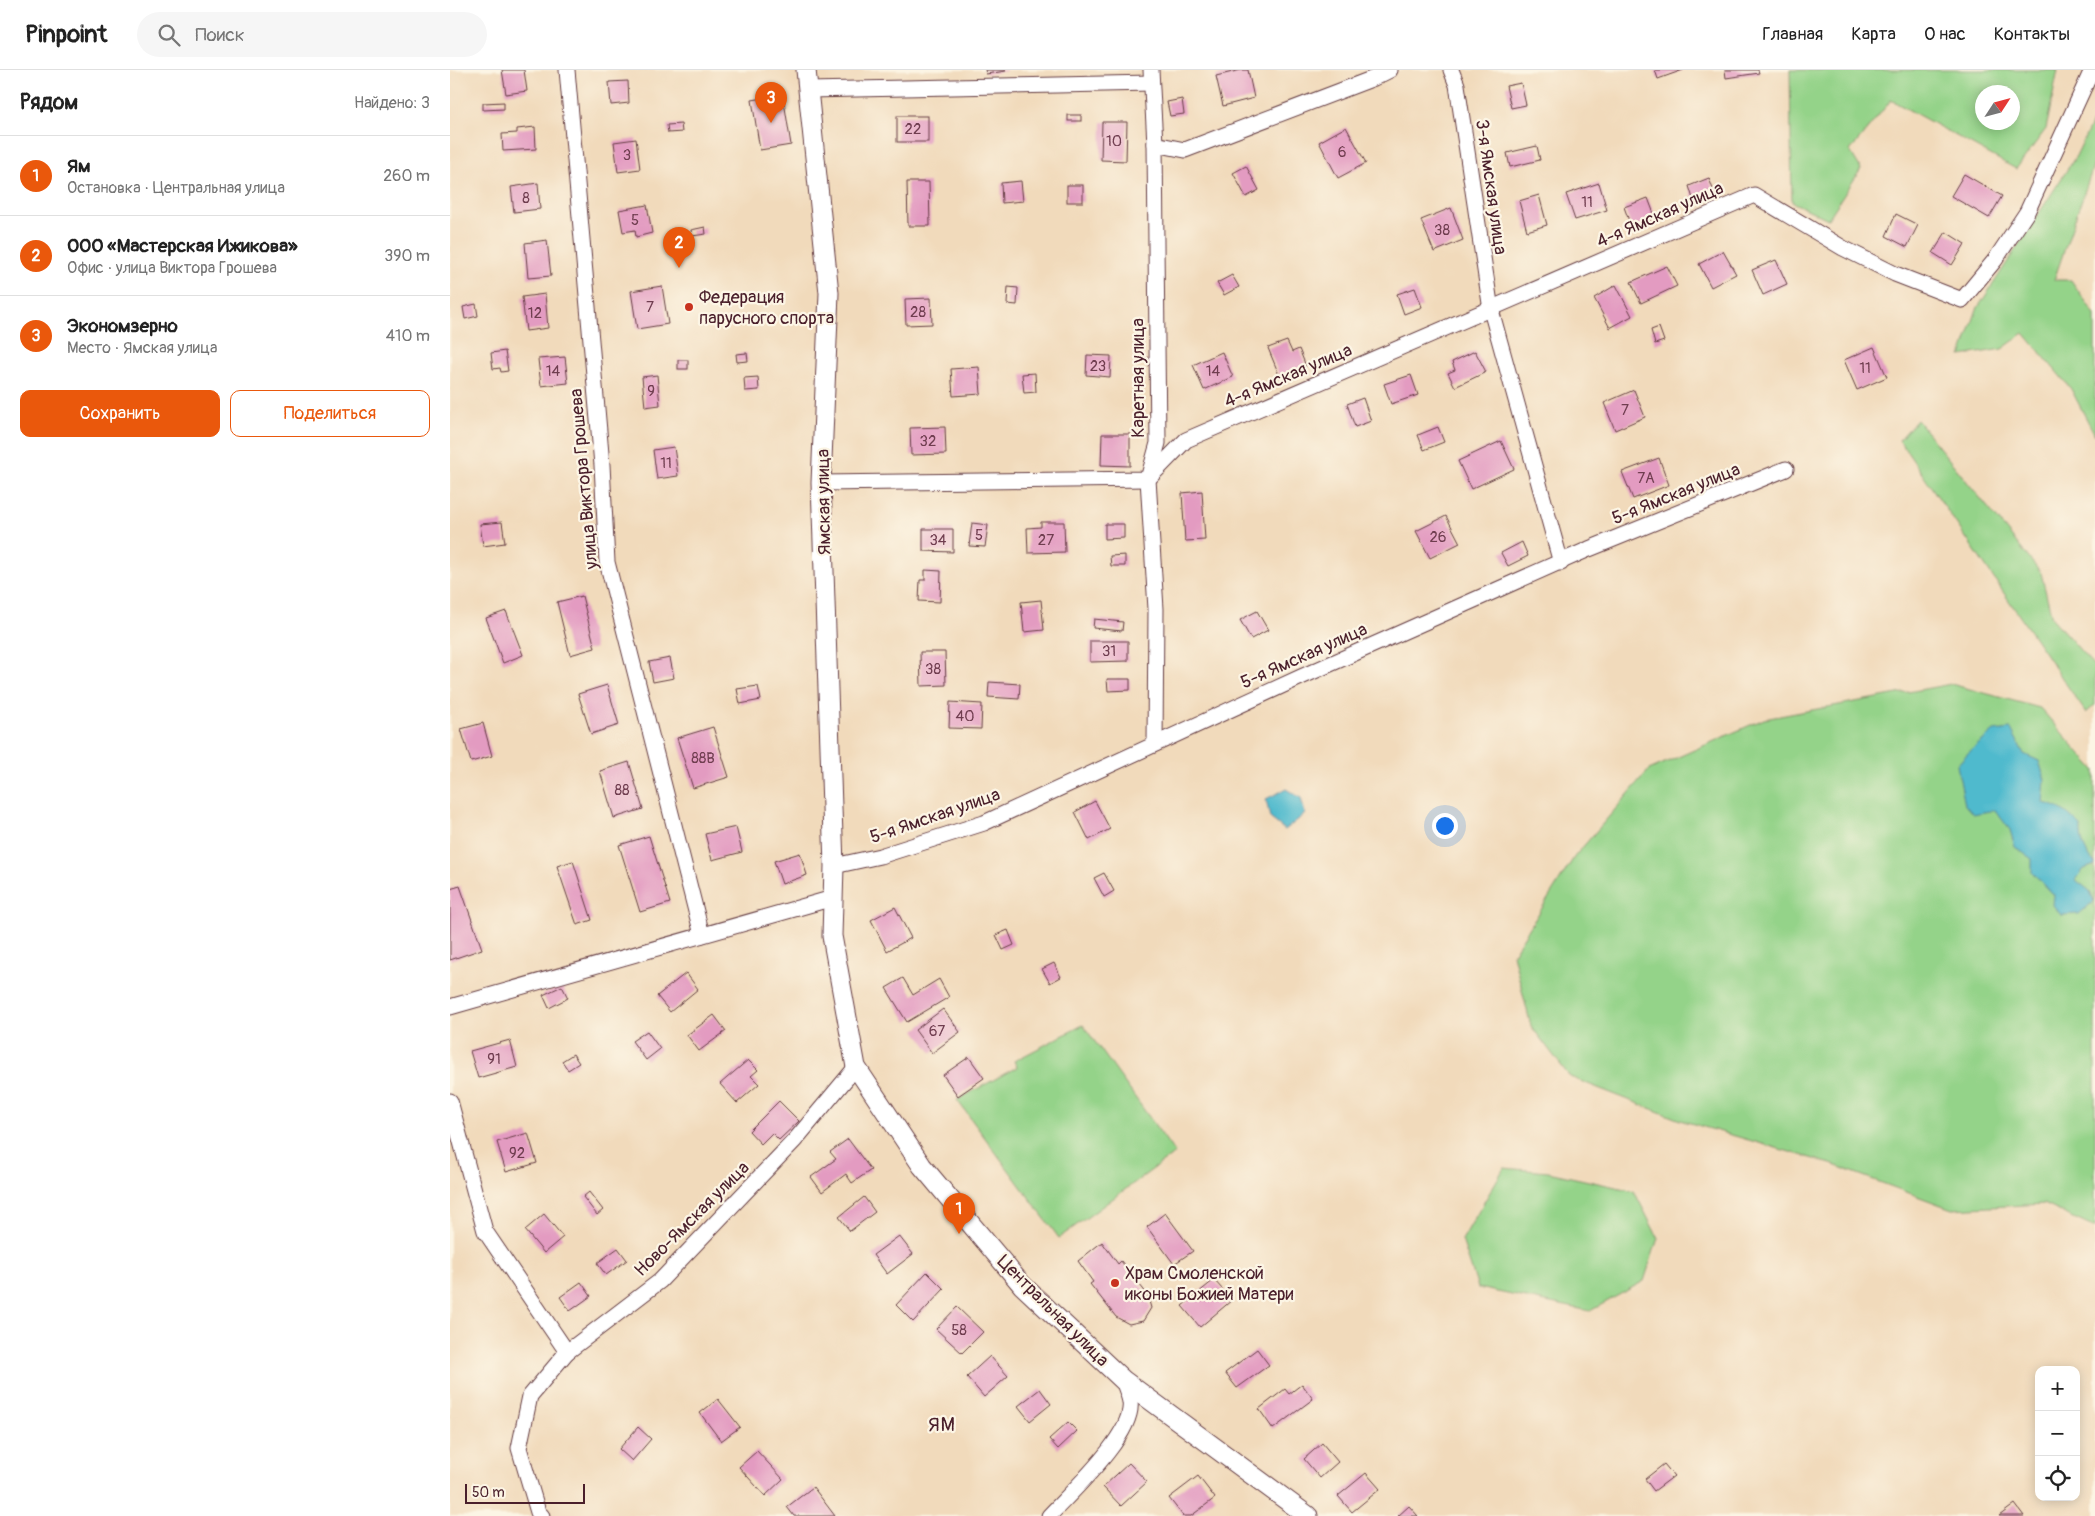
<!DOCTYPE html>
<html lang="ru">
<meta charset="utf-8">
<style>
body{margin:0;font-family:Pangolin,sans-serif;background:#f6f6f6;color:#222}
.controls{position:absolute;right:15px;bottom:15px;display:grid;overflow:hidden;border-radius:10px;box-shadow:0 2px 12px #0003}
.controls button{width:45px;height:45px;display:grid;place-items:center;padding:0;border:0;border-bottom:1px solid #e0e0e0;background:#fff;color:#222;font:25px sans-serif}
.compass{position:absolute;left:1525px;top:15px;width:45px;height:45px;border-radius:50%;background:#fff;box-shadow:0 2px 12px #0003;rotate:54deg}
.scale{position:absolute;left:15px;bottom:12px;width:120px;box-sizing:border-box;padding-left:5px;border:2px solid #4a1f2b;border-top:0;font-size:14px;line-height:18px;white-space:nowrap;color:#4a1f2b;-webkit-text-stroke:4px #fcf5e5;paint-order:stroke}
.you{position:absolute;left:994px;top:755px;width:18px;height:18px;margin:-12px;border:4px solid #fff;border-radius:50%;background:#1a73e8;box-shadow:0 0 0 8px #1a73e833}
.badge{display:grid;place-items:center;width:32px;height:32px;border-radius:50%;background:#ea580c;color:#fff;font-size:16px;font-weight:700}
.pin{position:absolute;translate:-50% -41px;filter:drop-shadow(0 1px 2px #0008)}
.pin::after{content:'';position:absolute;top:26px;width:18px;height:15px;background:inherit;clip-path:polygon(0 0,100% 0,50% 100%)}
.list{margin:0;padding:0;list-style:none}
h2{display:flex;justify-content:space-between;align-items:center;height:65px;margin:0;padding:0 20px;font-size:21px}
h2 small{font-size:16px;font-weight:400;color:#767676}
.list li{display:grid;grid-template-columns:32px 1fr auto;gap:15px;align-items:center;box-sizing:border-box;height:80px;padding:0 20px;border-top:1px solid #e0e0e0}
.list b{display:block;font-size:19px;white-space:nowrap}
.list p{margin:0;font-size:16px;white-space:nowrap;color:#767676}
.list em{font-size:16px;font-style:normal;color:#767676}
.actions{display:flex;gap:10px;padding:15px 20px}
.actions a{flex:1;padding:11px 0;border:1px solid #ea580c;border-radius:10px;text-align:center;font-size:18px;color:#ea580c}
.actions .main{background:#ea580c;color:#fff}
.icon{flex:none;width:28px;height:28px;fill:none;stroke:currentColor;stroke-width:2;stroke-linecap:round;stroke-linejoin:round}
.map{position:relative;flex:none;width:1645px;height:1446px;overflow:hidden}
header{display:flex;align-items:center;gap:30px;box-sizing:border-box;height:70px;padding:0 25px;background:#fff;border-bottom:1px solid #e0e0e0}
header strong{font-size:24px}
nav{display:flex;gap:28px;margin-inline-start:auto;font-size:18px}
.search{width:350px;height:45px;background:#f6f6f6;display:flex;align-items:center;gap:12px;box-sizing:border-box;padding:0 18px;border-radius:28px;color:#767676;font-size:19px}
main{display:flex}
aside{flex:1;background:#fff}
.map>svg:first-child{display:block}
.green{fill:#94d389;stroke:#6f795a;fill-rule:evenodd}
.water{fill:#50bacd;stroke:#4d6c7c}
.building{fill:#e39bc1}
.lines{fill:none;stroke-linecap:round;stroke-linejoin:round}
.minor-casing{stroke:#633b41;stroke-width:17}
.tertiary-casing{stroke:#633b41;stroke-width:21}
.minor{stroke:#fff;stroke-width:15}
.tertiary{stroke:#fff;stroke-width:19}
.poi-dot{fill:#c8321e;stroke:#fcf5e5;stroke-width:2}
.labels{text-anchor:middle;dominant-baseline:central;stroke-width:4.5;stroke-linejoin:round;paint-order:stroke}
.number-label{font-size:15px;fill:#703e50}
.street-label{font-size:18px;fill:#4a1f2b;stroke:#fcf5e5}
.poi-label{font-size:18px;fill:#4a1f2b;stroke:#fcf5e5;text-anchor:start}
.quarter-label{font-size:20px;letter-spacing:1px;fill:#4a1f2b;stroke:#fcf5e5}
</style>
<header>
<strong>Pinpoint</strong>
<div class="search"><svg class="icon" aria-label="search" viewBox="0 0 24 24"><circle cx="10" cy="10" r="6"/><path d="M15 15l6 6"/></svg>Поиск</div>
<nav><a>Главная</a><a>Карта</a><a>О нас</a><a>Контакты</a></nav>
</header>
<main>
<aside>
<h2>Рядом<small>Найдено: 3</small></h2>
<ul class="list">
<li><span class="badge">1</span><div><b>Ям</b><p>Остановка · Центральная улица</p></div><em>260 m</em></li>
<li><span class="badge">2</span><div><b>ООО «Мастерская Ижикова»</b><p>Офис · улица Виктора Грошева</p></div><em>390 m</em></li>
<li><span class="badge">3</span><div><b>Экономзерно</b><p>Место · Ямская улица</p></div><em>410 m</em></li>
</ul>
<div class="actions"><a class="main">Сохранить</a><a>Поделиться</a></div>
</aside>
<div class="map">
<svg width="1645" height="1446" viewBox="0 0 1645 1446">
<rect width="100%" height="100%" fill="#fcf5e5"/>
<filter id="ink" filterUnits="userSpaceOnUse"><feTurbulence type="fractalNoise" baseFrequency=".02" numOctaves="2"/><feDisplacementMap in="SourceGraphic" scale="10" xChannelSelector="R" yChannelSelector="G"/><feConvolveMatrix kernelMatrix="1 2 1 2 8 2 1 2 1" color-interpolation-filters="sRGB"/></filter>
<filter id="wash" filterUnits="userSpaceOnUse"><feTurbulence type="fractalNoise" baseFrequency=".0096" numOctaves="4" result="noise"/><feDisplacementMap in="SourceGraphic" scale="20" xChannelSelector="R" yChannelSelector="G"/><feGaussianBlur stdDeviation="1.12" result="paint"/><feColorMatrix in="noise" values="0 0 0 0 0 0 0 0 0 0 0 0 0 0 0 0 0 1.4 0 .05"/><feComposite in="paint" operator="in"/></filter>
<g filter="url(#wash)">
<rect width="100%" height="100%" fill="#f1dabb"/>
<g class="green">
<path d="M1340,0H1608L1596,59L1566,99L1441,30L1400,81L1411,99L1378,149L1342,132ZM1562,22V52H1532V22Z"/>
<polygon points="1645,46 1645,91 1604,210 1621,210 1645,245 1645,365 1621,319 1574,263 1552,279 1511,286 1527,239 1626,86"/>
<polygon points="1467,350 1591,503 1602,548 1645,597 1645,635 1636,643 1449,370"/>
<polygon points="1501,614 1590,638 1645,700 1645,1158 1594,1134 1502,1139 1381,1094 1230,1050 1120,1007 1081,956 1063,884 1125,786 1199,700 1314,649"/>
<polygon points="633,955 725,1083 609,1168 507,1030 567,997 564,991"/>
<polygon points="1054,1098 1098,1102 1184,1121 1208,1168 1194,1211 1140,1241 1028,1218 1012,1170"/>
</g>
<g class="water">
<path d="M1561,659L1574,684L1589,691L1595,710L1593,733C1610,736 1619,744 1631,756C1630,771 1635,783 1645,793V795L1634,799L1626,810L1640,821L1644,831L1629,844L1611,845L1603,835L1604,825L1582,802V789L1565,777L1560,760L1545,740L1523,744L1515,735L1507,695L1518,683L1544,661Z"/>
<polygon points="836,719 851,728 855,744 835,760 820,748 816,729"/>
</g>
<g id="blocks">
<g class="building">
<polygon points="52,0 74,0 77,21 56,24"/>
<polygon points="535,0 556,0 556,1 536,4"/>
<polygon points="791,0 798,0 804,28 773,36 766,6"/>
<polygon points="1205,0 1233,0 1208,9"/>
<polygon points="1275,0 1308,0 1309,3 1276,8"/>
<polygon points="178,11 179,33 161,35 159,12"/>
<polygon points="1071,13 1076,35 1061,38 1056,16"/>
<polygon points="333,25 341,75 310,80 302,30"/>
<polygon points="732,29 734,44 720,46 717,32"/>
<polygon points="54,32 54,39 33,40 33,33"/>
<rect x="618" y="45" width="13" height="6"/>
<rect x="447" y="46" width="31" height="26"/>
<polygon points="652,52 677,52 676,91 651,90"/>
<polygon points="231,54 232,62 218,63 217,55"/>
<polygon points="85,57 86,79 53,81 52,64 67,63 67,59"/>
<polygon points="896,57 916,93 888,108 869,72"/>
<polygon points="186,69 190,99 168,102 164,72"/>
<polygon points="1087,76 1090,90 1060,97 1057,83"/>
<polygon points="796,96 809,120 796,127 783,103"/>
<polygon points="1514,104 1552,126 1539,148 1501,126"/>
<polygon points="1259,108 1265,125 1244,132 1239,116"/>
<polygon points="571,111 573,131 552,133 551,113"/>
<polygon points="457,112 479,112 480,156 458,156"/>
<polygon points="88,113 90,139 64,142 61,117"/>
<polygon points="1149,113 1157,140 1125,150 1116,124"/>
<rect x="617" y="115" width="16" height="17"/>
<polygon points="1089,125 1097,155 1077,161 1069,131"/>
<polygon points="1198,128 1206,149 1182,159 1174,137"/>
<polygon points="197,135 202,163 186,167 185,160 173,162 169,140"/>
<polygon points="1001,138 1013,170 984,182 971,150"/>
<polygon points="1446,144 1468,155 1457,177 1436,166"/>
<polygon points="255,157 256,164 242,166 241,160"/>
<polygon points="1496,162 1515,174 1502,195 1483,183"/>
<polygon points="97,170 101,206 78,208 75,173"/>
<polygon points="1273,181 1286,204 1261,217 1249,194"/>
<polygon points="1326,190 1337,214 1313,225 1302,200"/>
<polygon points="1217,196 1227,216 1191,233 1181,212"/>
<polygon points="782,205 789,217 774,225 767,213"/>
<polygon points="1166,215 1182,246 1160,258 1144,228"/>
<polygon points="212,216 218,254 187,259 181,221"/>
<polygon points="558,217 568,218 567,235 557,234"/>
<polygon points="965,218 972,237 954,244 947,224"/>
<polygon points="95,224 98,258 76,261 72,227"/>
<polygon points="481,228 482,254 456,255 455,229"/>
<polygon points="26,234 28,246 15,249 13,237"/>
<polygon points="1209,257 1214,271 1205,274 1201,260"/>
<polygon points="837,271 842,282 849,279 856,296 830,307 818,278"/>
<polygon points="1424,277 1437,307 1407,320 1394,290"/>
<polygon points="55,281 58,301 51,302 50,298 43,299 41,283"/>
<polygon points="1025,281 1036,302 1005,317 998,303 1005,300 1002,292"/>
<polygon points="772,282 783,307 754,320 743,295"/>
<polygon points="297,283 298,291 287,292 286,284"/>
<polygon points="637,285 661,286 660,307 636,305"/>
<polygon points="115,287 118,313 91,316 88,289"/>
<rect x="228" y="290" width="10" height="9"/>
<polygon points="529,297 531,324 503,326 501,299"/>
<polygon points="585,303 586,322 574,323 572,304"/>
<polygon points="207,305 210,335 195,337 192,307"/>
<polygon points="961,305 968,325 941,334 934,314"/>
<polygon points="308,307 309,320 295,321 294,308"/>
<polygon points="1184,320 1195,347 1165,360 1154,333"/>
<polygon points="913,328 921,351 905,357 897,334"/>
<polygon points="495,357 496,384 461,385 460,358"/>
<polygon points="988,357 994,372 974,380 968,365"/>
<polygon points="652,364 680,364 680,396 651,395"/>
<polygon points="1051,371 1064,399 1021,419 1008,391"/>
<polygon points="224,377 228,406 207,409 203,380"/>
<polygon points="1209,388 1219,415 1183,429 1172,402"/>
<polygon points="752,421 755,470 735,471 732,423"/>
<polygon points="996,446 1010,473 980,488 966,461"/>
<polygon points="52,452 55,473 33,476 30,454"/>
<polygon points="591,452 614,452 615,482 578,483 577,458 591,457"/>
<polygon points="522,453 538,455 535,477 519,476"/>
<polygon points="655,454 674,454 674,468 655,469"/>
<polygon points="473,459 503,459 503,482 473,481"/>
<polygon points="1072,472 1078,486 1058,496 1051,483"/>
<polygon points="675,485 675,496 661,496 660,486"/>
<polygon points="475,500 491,501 490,532 469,531 470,510 475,510"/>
<polygon points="132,526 145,578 120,585 107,532"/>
<polygon points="591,530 594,560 574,562 571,532"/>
<polygon points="56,541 73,585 53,593 36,548"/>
<polygon points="807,541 818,560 801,569 790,550"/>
<polygon points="644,549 673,552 672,561 643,558"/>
<polygon points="640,571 678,571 678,591 640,592"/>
<polygon points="470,582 495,582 496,615 471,616"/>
<polygon points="220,588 224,608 203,612 199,592"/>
<polygon points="657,609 680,609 680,620 658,621"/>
<polygon points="539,612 570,614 569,629 538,627"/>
<polygon points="157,615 169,655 141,664 128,624"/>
<polygon points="308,616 311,630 290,634 287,619"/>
<polygon points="500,632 532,634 531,659 499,658"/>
<polygon points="33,653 42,686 21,692 11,659"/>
<polygon points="263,657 279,707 243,718 227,668"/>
<polygon points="179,692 193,739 164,748 150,701"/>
<polygon points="645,731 660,759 639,770 625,742"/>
<polygon points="286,757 292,782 262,790 255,764"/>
<polygon points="199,766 220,833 190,842 169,775"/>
<polygon points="350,783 357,805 332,814 324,791"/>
<polygon points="123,791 142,850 127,855 107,796"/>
<polygon points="654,803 664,821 654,827 644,808"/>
<polygon points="10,816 32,879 0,890 0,819"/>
<polygon points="445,837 461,868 437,881 421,850"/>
<polygon points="558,860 564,875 553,880 546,865"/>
<polygon points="604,893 611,907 600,913 592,899"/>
<polygon points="236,903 248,919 220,942 207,926"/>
<polygon points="453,908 463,925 489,909 499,927 457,952 436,918"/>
<polygon points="112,916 118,928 99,938 93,925"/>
<polygon points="493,939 510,962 482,983 465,960"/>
<polygon points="264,945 276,961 249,981 237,965"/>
<polygon points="197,961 210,979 196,990 182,971"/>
<polygon points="60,970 67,997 28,1008 20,981"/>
<polygon points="123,984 129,993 118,1000 112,991"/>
<polygon points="519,987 534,1008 508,1026 493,1005"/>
<polygon points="298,990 308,1000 301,1006 309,1014 287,1033 270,1014"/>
<polygon points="329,1031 349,1051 329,1070 322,1063 311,1074 299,1061"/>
<polygon points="78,1063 87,1093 56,1102 47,1072"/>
<polygon points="398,1069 421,1100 402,1113 396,1104 372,1122 361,1107 386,1089 380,1082"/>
<polygon points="139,1122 153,1140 147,1145 133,1127"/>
<polygon points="414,1127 425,1142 400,1161 389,1147"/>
<polygon points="715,1143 743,1181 724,1194 697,1157"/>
<polygon points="94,1144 113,1167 94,1183 75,1160"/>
<polygon points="449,1166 463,1184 437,1204 423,1185"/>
<polygon points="652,1172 668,1194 671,1191 697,1224 701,1238 693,1251 679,1254 666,1247 640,1214 643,1212 628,1191"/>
<polygon points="168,1178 177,1190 156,1205 147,1193"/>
<polygon points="477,1202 494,1219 463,1252 446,1235"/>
<polygon points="764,1210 782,1230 750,1257 732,1236"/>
<polygon points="131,1212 141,1226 120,1241 110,1227"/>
<polygon points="507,1237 533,1262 512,1283 486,1259"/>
<polygon points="807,1279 819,1295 787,1318 775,1303"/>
<polygon points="540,1286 558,1306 534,1327 517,1307"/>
<polygon points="852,1314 863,1329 823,1359 809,1339 835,1319 839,1324"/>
<polygon points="590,1319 601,1334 580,1351 568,1336"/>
<polygon points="268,1329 290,1357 271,1371 250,1343"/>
<polygon points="618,1352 627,1361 608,1379 599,1369"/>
<polygon points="188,1357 201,1369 182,1391 169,1379"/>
<polygon points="872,1373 888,1392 870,1408 854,1389"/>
<polygon points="307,1381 333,1409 315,1426 289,1397"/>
<polygon points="679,1393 697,1412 671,1436 653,1417"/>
<polygon points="1214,1394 1224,1406 1204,1421 1195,1409"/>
<polygon points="916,1403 930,1419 902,1442 888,1426"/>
<polygon points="748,1406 765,1428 741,1446 733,1446 719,1428"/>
<polygon points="363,1417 385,1446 344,1446 337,1437"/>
<polygon points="1565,1434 1574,1446 1549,1446"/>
<polygon points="959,1436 968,1446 948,1446"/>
</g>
</g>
</g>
<g filter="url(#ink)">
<use href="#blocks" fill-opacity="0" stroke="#633b41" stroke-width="1"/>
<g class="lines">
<defs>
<g id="minor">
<polyline points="117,0 152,395 157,492 252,865"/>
<polyline points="701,0 705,74 708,373 698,409 706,539 705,674"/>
<polyline points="1001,0 1007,15 1041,240 1111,493"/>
<polyline points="359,20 701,13"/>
<polyline points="705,74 735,80 924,8 940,0"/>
<polyline points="371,413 698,409 736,370 1304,125 1393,178 1445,204 1512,230 1545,190 1577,142 1642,0"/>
<polyline points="384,796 430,786 534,753 851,607 1139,479 1336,399"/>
<polyline points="0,937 383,828"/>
<polyline points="0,1031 35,1161 117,1282 210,1211 345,1070 406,997"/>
<polyline points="92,1446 88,1442 69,1378 80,1326 117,1282"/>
<path d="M599,1446C620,1423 685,1364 680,1332C679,1325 675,1317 673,1310"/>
</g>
<polyline id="tertiary" points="356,0 379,223 371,413 384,796 382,866 406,997 472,1096 572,1215 673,1310 858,1446"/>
</defs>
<use href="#minor" class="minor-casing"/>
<use href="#tertiary" class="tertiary-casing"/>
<use href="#minor" class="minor"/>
<use href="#tertiary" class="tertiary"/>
</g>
</g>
<g class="poi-dot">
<circle cx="239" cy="237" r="5"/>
<circle cx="665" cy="1213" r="5"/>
</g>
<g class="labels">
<g class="number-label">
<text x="463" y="59">22</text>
<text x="664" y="71">10</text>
<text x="892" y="82">6</text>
<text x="177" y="85">3</text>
<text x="76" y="128">8</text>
<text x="1137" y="132">11</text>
<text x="185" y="150">5</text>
<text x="992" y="160">38</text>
<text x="200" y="237">7</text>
<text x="468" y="242">28</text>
<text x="85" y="243">12</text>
<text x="648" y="296">23</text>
<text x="1415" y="298">11</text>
<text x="103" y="301">14</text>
<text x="763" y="301">14</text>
<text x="201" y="321">9</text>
<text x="1175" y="340">7</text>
<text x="478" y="371">32</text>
<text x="216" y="393">11</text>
<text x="1196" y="408">7А</text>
<text x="529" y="465">5</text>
<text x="988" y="467">26</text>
<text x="488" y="470">34</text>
<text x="596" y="470">27</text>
<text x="659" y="581">31</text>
<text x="483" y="599">38</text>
<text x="515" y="646">40</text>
<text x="253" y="688">88В</text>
<text x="172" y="720">88</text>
<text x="487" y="961">67</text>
<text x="44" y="989">91</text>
<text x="67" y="1083">92</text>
<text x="509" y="1260">58</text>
</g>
<g class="street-label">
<text transform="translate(1041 117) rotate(82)">3-я Ямская улица</text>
<text transform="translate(1210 145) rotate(-24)">4-я Ямская улица</text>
<text transform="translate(838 306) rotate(-23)">4-я Ямская улица</text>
<text transform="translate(688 308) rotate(-90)">Каретная улица</text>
<text transform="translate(134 409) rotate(-95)">улица Виктора Грошева</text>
<text transform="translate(1226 424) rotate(-22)">5-я Ямская улица</text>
<text transform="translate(374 432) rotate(-91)">Ямская улица</text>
<text transform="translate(854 586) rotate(-24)">5-я Ямская улица</text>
<text transform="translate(485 746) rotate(-19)">5-я Ямская улица</text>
<text transform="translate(242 1149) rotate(-45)">Ново-Ямская улица</text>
<text transform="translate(603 1241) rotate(45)">Центральная улица</text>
</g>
<g class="poi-label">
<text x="249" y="227">Федерация<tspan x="249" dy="21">парусного спорта</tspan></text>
<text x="675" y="1203">Храм Смоленской<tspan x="675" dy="21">иконы Божией Матери</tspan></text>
</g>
<g class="quarter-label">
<text x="492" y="1354">ЯМ</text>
</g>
</g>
</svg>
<div class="controls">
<button>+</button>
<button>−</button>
<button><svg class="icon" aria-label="locate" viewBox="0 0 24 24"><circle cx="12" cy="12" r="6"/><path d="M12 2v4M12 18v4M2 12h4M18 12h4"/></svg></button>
</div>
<svg class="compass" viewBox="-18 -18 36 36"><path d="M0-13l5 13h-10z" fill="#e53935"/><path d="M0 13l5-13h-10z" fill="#767676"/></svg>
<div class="scale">50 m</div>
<div class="you"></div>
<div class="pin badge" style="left:509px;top:1164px">1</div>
<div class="pin badge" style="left:229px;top:198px">2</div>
<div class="pin badge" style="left:321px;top:53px">3</div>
</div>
</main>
